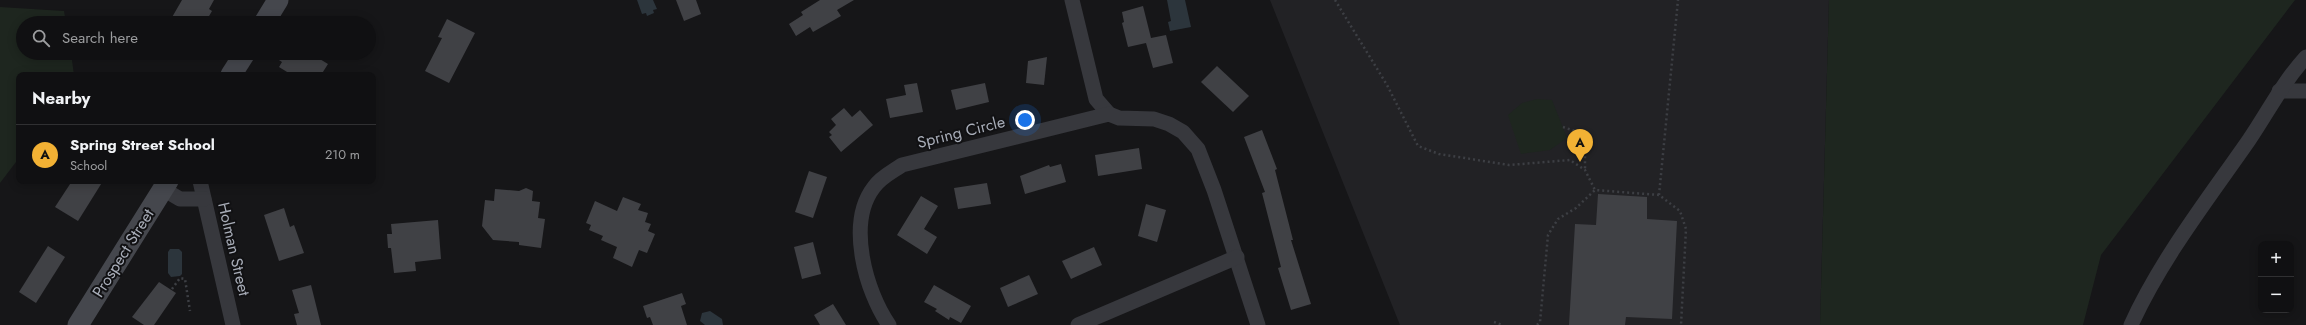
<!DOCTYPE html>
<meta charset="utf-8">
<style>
body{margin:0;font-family:Jost,sans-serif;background:#1e1e20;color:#f1f3f6}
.controls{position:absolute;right:12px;bottom:12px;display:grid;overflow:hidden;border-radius:8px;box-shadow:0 2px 10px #0003}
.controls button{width:36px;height:36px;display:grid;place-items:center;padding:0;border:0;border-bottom:1px solid #303032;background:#101012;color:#f1f3f6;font:20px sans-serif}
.you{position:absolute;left:1025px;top:120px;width:14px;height:14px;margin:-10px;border:3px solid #fff;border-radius:50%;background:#1a73e8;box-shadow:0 0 0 6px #1a73e833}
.badge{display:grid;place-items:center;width:26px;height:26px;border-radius:50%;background:#f2b134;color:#111;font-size:13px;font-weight:700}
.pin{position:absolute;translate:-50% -33px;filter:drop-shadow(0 1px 2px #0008)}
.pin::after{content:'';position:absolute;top:21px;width:14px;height:12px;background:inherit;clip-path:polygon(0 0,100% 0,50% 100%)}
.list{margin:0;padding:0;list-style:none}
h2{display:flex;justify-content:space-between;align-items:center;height:52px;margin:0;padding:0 16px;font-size:17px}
h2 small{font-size:13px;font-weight:400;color:#9c9d9f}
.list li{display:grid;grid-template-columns:26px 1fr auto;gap:12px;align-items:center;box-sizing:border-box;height:60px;padding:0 16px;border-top:1px solid #303032}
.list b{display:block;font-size:15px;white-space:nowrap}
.list p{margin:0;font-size:13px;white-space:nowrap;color:#9c9d9f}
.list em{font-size:13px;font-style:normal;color:#9c9d9f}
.icon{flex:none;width:22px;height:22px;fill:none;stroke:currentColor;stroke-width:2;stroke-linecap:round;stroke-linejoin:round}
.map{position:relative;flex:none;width:2306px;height:325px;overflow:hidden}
.search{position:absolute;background:#101012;box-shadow:0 2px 10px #0003;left:16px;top:16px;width:360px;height:44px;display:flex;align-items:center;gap:10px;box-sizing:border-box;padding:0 14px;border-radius:22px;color:#9c9d9f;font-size:15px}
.panel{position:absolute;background:#101012;box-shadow:0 2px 10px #0003;left:16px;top:72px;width:360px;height:112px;border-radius:8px}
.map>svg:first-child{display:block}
.built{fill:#222225}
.green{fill:#1e261f}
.water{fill:#2c353c}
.building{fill:#404145}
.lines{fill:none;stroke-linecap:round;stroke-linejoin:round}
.path{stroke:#3d3f44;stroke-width:2.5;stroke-dasharray:2 3;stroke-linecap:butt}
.street{stroke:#37383d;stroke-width:15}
.secondary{stroke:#45474d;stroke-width:21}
.labels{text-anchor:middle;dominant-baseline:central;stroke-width:4;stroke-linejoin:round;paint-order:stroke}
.street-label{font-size:16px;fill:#a8adb8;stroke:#111113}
</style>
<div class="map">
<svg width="2306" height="325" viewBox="0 0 2306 325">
<rect width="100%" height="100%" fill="#161618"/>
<polygon class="built" points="1270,0 1829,0 1820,325 1400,325"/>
<g class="green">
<polygon points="1829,0 2295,0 2101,255 2083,325 1820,325"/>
<polygon points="0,7 64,11 66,23 23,23 23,53 71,53 74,75 19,75 19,158 0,183"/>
<polygon points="1537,99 1552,100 1567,138 1550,150 1521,154 1508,115 1522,103"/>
</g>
<g class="water">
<polygon points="637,0 653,0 657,9 653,10 654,13 647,16 646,13 642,14"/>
<polygon points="1167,0 1185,0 1191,27 1170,31 1168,22 1171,21"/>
<polygon points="170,249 179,249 182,252 182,274 180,276 171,277 168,273 168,252"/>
<polygon points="710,311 722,319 723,325 705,325 700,321 702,313"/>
</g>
<g class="building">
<polygon points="182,0 214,0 209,9 212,11 205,23 198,23 188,17 184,23 178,23 171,19"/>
<polygon points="676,0 696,0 701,14 684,21"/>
<polygon points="820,0 854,0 837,10 841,16 813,32 810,27 796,36 789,24 803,15 801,12"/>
<polygon points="1143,6 1151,38 1166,35 1173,63 1153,68 1146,43 1128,47 1122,23 1124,22 1122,12"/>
<polygon points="447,19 475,33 449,83 425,71 442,38 438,37"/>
<polygon points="268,53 310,53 328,64 321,75 292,75 279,67 282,62"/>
<polygon points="1047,57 1044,85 1026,83 1028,61"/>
<polygon points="1217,66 1249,96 1233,112 1201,82"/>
<polygon points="917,83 923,112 890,118 886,99 906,95 904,85"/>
<polygon points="985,83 989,102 956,110 951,90"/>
<polygon points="844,108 852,117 860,110 873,125 841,152 829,137 832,135 829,132 836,125 831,119"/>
<polygon points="1262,130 1277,169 1275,170 1293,240 1291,240 1311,304 1291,310 1278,268 1281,267 1262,193 1265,192 1244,137"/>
<polygon points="1139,148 1142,169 1098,176 1095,155"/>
<polygon points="1061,164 1066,182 1025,194 1020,176 1049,165 1050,167"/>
<polygon points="809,171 827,177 813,218 795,212"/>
<polygon points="72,181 103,181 78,221 55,207"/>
<polygon points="987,183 991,204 958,209 954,188"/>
<polygon points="526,188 533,191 532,201 540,202 538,218 545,219 541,248 519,245 519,242 493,240 482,226 485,200 494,201 495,189 519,191"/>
<polygon points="1598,194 1647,197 1647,219 1677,221 1672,319 1626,317 1625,325 1569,325 1575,224 1596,225"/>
<polygon points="921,196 938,206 924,229 937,237 927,254 897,235"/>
<polygon points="623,197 641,204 638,210 648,213 645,222 651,224 648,231 655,234 647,253 639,250 632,267 613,258 617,247 601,240 603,236 589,230 591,225 586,223 595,201 617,211"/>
<polygon points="1146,204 1166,210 1157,242 1138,236"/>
<polygon points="284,208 290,227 294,225 304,253 279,261 264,215"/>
<polygon points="438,220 441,259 415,262 416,271 394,273 391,248 388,248 387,234 392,234 391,224"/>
<polygon points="813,242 821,274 802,279 794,247"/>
<polygon points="48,246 65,257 36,303 19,292"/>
<polygon points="1094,247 1102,265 1071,279 1062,261"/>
<polygon points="1029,275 1038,294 1008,307 1000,288"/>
<polygon points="159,282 176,293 154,325 144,325 132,317"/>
<polygon points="311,285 321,325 297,325 294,314 299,313 292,290"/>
<polygon points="934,285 971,306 961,323 950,317 949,320 935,311 937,309 924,302"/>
<polygon points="682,293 686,304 681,306 687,325 653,325 650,317 647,318 643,306"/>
<polygon points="833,304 846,325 820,325 814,315"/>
</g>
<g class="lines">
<g class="path">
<polyline points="1335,0 1387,85 1418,146 1439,154 1509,165 1570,160 1585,170 1595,190"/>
<polyline points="1563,127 1575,131 1585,154 1585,170"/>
<polyline points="1659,195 1678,0"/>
<polyline points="172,289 180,278 185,279 190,311"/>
<polyline points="1494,322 1502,325"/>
<polyline points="1537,325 1540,322 1548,235 1558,219 1576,208 1595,190 1659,195 1680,211 1686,229 1681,325"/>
</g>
<g class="street">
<polyline points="1072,0 1096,99 1109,114"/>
<polyline points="2279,91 2306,91"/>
<polyline points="200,181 233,325"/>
<polyline points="163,189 180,199 204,199"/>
<path d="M889,325C866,292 846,223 874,187C881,177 892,172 902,165L1109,114L1119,118L1154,119L1169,124L1183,132L1198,149L1214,190L1258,325"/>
<polyline points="1078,325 1237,257"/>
<path d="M2131,325C2161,259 2208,199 2249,140C2268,112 2283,82 2306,57"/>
</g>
<g class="secondary">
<polyline points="264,23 278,0"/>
<polyline points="231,75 245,53"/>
<polyline points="78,325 168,181"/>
</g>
</g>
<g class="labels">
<g class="street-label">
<text transform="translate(961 132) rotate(-14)">Spring Circle</text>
<text transform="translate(234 249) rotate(77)">Holman Street</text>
<text transform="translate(123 253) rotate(-58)">Prospect Street</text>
</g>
</g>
</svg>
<div class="controls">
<button>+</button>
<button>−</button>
</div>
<div class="you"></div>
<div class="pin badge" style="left:1580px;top:162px">A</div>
<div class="search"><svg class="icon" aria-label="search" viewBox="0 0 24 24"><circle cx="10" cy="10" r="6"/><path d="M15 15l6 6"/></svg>Search here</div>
<section class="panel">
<h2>Nearby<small></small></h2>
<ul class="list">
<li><span class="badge">A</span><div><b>Spring Street School</b><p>School</p></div><em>210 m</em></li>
</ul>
</section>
</div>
